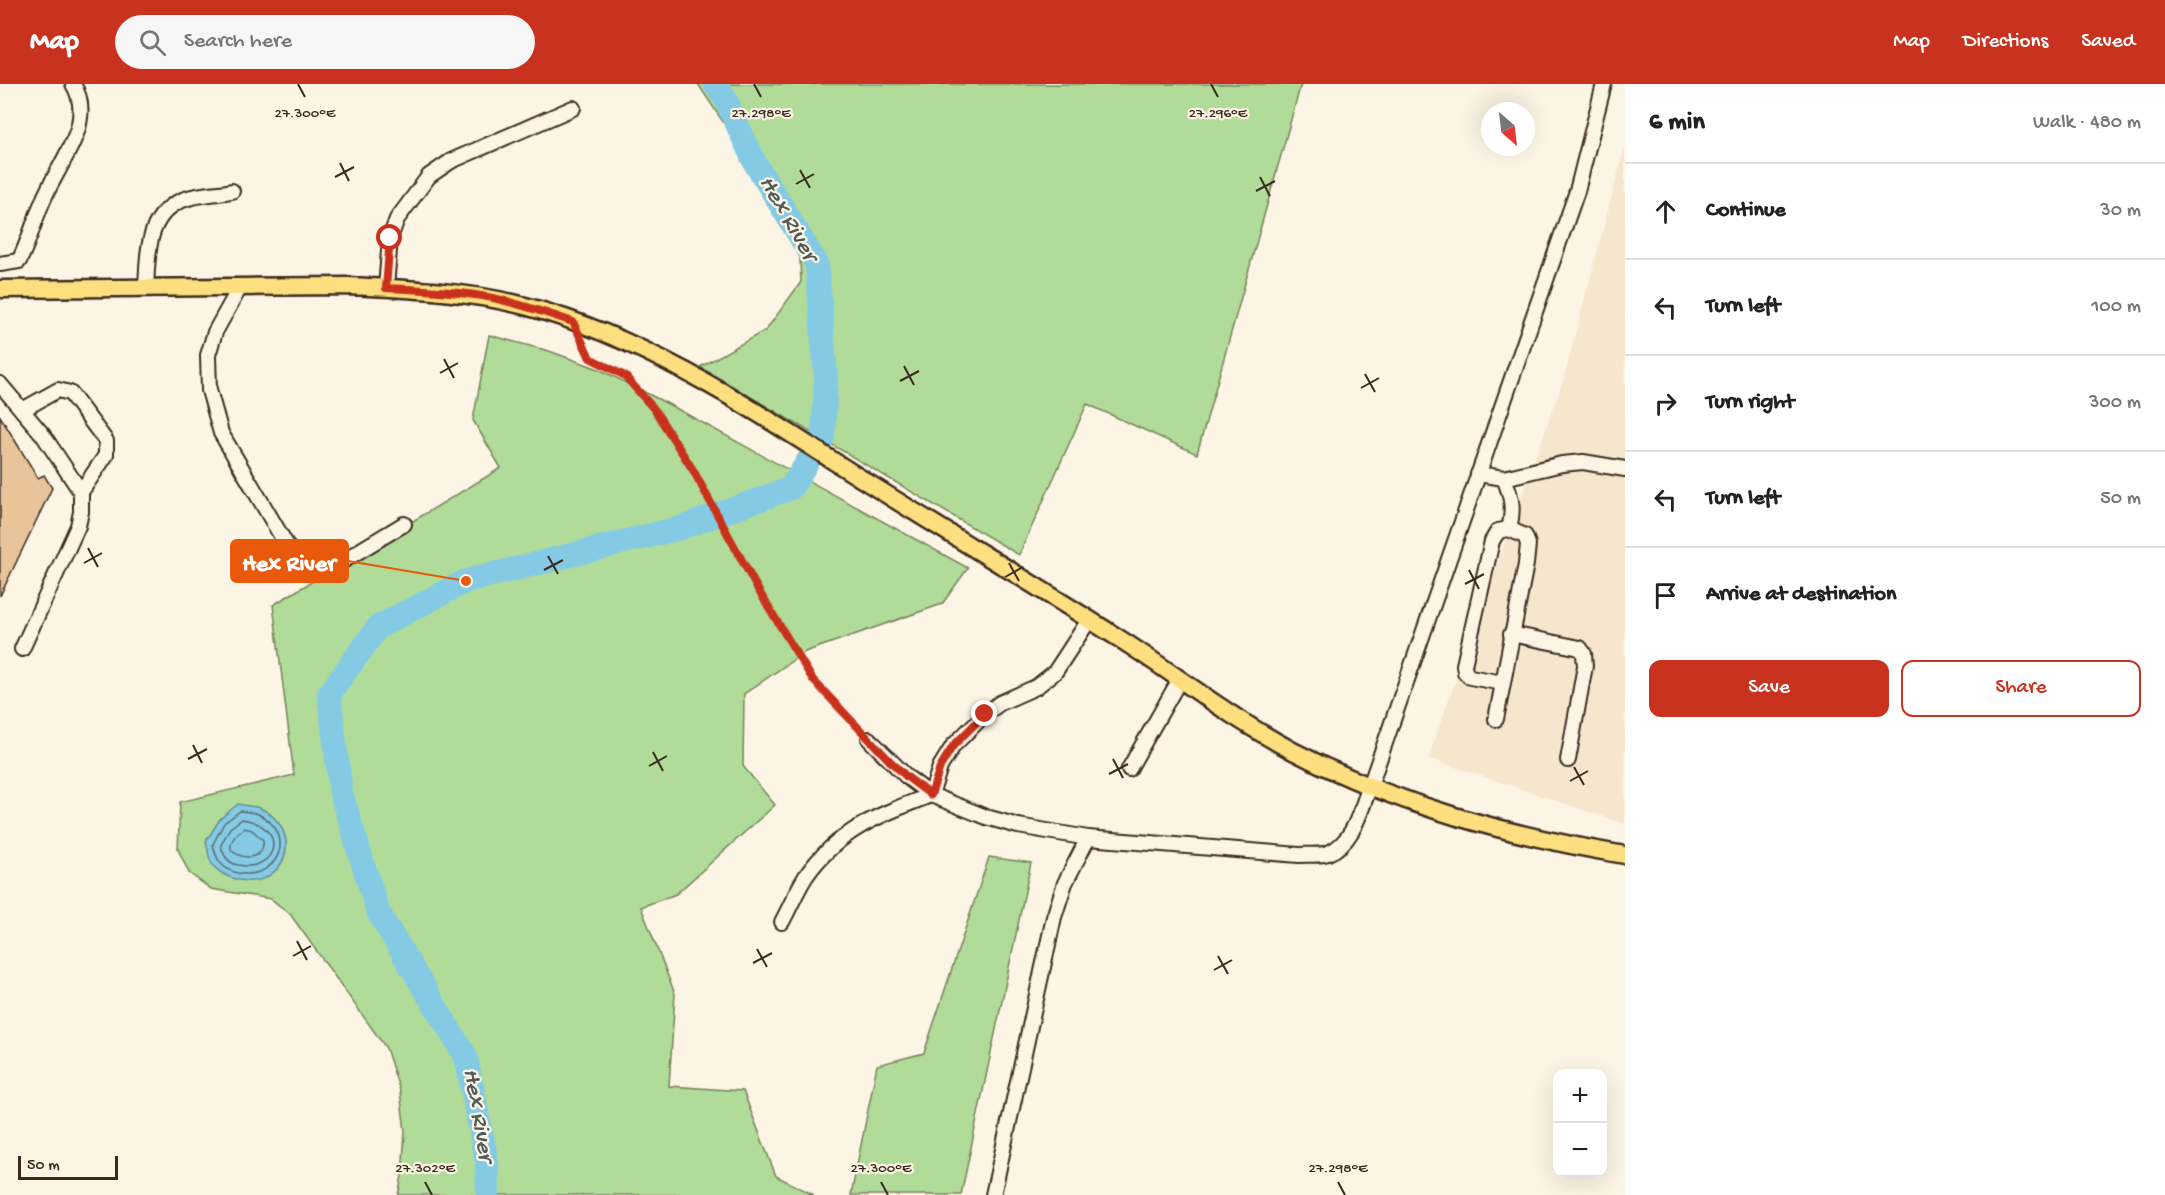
<!DOCTYPE html>
<meta charset="utf-8">
<style>
body{margin:0;font-family:"Gochi Hand",sans-serif;background:#f6f6f6;color:#222}
.controls{position:absolute;right:18px;bottom:18px;display:grid;overflow:hidden;border-radius:12px;box-shadow:0 6px 24px #0002}
.controls button{width:54px;height:54px;display:grid;place-items:center;padding:0;border:0;border-bottom:2px solid #e0e0e0;background:#fff;color:#222;font:30px sans-serif}
.compass{position:absolute;left:1481px;top:18px;width:54px;height:54px;border-radius:50%;background:#fff;box-shadow:0 6px 24px #0002;rotate:152deg}
.scale{position:absolute;left:18px;bottom:15px;width:100px;box-sizing:border-box;padding-left:6px;border:3px solid #3b2a1e;border-top:0;font-size:16px;line-height:21px;white-space:nowrap;color:#3b2a1e;-webkit-text-stroke:4px #fcf5e5;paint-order:stroke}
.stop{position:absolute;width:18px;height:18px;margin:-14px;border:4px solid #c8321e;border-radius:50%;background:#fff}
.stop.end{background:#c8321e;border-color:#fff;box-shadow:0 2px 6px #0008}
.list{margin:0;padding:0;list-style:none}
h2{display:flex;justify-content:space-between;align-items:center;height:78px;margin:0;padding:0 24px;font-size:26px}
h2 small{font-size:20px;font-weight:400;color:#767676}
.list li{display:grid;grid-template-columns:39px 1fr auto;gap:18px;align-items:center;box-sizing:border-box;height:96px;padding:0 24px;border-top:2px solid #e0e0e0}
.list b{display:block;font-size:22px;white-space:nowrap}
.list em{font-size:20px;font-style:normal;color:#767676}
.actions{display:flex;gap:12px;padding:18px 24px}
.actions a{flex:1;padding:14px 0;border:2px solid #c8321e;border-radius:12px;text-align:center;font-size:21px;color:#c8321e}
.actions .main{background:#c8321e;color:#fff}
.icon{flex:none;width:33px;height:33px;fill:none;stroke:currentColor;stroke-width:2;stroke-linecap:round;stroke-linejoin:round}
.map{position:relative;flex:none;width:1625px;height:1111px;overflow:hidden}
header{display:flex;align-items:center;gap:36px;box-sizing:border-box;height:84px;padding:0 30px;background:#c8321e;color:#fff}
header strong{font-size:28px}
nav{display:flex;gap:33px;margin-inline-start:auto;font-size:21px}
.search{width:420px;height:54px;background:#f6f6f6;display:flex;align-items:center;gap:15px;box-sizing:border-box;padding:0 21px;border-radius:33px;color:#767676;font-size:22px}
main{display:flex}
aside{flex:1;background:#fff}
.map>svg:first-child{display:block}
.built{fill:#f6e6ce}
.green{fill:#b1db98;stroke:#76825b;stroke-width:1.5}
.water{fill:#84cae5;stroke:#678a95;stroke-width:1.5}
.lines{fill:none;stroke-linecap:round;stroke-linejoin:round}
.shore{stroke:#586a6e;stroke-width:1.5}
.river{stroke:#84cae5;stroke-width:24}
.building{fill:#e9c49a;stroke:#3b2a1e;stroke-width:1.5}
.minor-casing{stroke:#3b2a1e;stroke-width:18}
.major-casing{stroke:#3b2a1e;stroke-width:21}
.path{stroke:#3b2a1e;stroke-width:2;stroke-dasharray:1.5 4.5;stroke-linecap:butt}
.minor{stroke:#fcf5e5;stroke-width:14}
.major{stroke:#fddf80;stroke-width:16}
.route{stroke:#c8321e;stroke-width:8}
.ticks{fill:none;stroke:#3b2a1e;stroke-width:2}
.labels{text-anchor:middle;dominant-baseline:central;stroke-width:4.5;stroke-linejoin:round;paint-order:stroke}
.water-label{font-size:24px;font-style:italic;fill:#515a5a;stroke:#fcf5e5}
.ticks-label{font-size:15px;text-anchor:middle;fill:#3b2a1e;stroke:#fcf5e5;stroke-width:4.5;stroke-linejoin:round;paint-order:stroke}
.leader{fill:none;stroke:#e8590c;stroke-width:2}
.callout-dot{fill:#e8590c;stroke:#fcf5e5;stroke-width:2}
.callout{fill:#e8590c;stroke:#e8590c;stroke-width:2}
.callout-label{font-size:24px;text-anchor:middle;font-weight:bold;fill:#fff}
</style>
<header>
<strong>Map</strong>
<div class="search"><svg class="icon" aria-label="search" viewBox="0 0 24 24"><circle cx="10" cy="10" r="6"/><path d="M15 15l6 6"/></svg>Search here</div>
<nav><a>Map</a><a>Directions</a><a>Saved</a></nav>
</header>
<main>
<div class="map">
<svg width="1625" height="1111" viewBox="0 0 1625 1111">
<rect width="100%" height="100%" fill="#fcf5e5"/>
<filter id="ink" filterUnits="userSpaceOnUse"><feTurbulence type="fractalNoise" baseFrequency=".0167" numOctaves="2"/><feDisplacementMap in="SourceGraphic" scale="12" xChannelSelector="R" yChannelSelector="G"/><feConvolveMatrix kernelMatrix="1 2 1 2 8 2 1 2 1" color-interpolation-filters="sRGB"/></filter>
<g filter="url(#ink)">
<polygon class="built" points="1625,62 1625,740 1428,674 1564,294"/>
<g class="green">
<polygon points="698,0 1301,0 1197,370 1087,320 1019,471 700,283 766,246 801,198 799,153"/>
<polygon points="489,251 549,267 599,285 670,321 968,484 942,520 805,568 744,610 743,682 775,721 676,810 641,823 675,910 669,1002 743,1007 776,1092 814,1111 398,1111 402,1092 405,1047 400,1007 386,964 290,830 271,815 211,805 189,789 178,765 180,718 294,691 273,521 501,384 473,336"/>
<polygon points="989,773 1031,779 961,1111 851,1111 877,981 924,969"/>
</g>
<path class="water" d="M238,720C245,722 254,722 260,724C288,737 297,772 270,791C253,803 224,796 212,780C208,774 208,764 206,757L220,735Z"/>
<g class="lines">
<g class="shore">
<path d="M240,727C246,728 253,728 258,730C298,749 279,797 238,789C221,785 216,775 213,760L224,739Z"/>
<path d="M242,735C289,742 278,789 238,781C227,779 223,771 221,761L230,744Z"/>
<path d="M244,744L252,746L263,756C265,776 242,777 231,766C229,757 237,749 244,744Z"/>
</g>
<polyline class="river" points="488,1111 487,1079 466,973 378,828 341,709 329,610 378,543 466,497 680,444 791,404 823,353 826,294 817,180 755,79 724,12 715,0"/>
</g>
<polygon class="building" points="0,332 38,394 44,391 52,404 0,512"/>
<g class="lines">
<defs>
<g id="minor">
<path d="M0,180L19,177C30,156 35,133 45,112C54,92 75,60 79,40C82,26 81,13 73,0"/>
<path d="M240,203L215,248L208,271L209,306L221,349L290,467C305,485 313,490 336,481L404,440"/>
<path d="M146,204C148,170 146,129 185,115C199,110 217,110 232,107"/>
<polyline points="386,204 390,154 397,135 429,92 451,77 573,24"/>
<polyline points="0,300 43,351 81,408 81,428 78,442 22,565"/>
<polyline points="22,326 58,306 70,309 106,357 106,371 81,408"/>
<polyline points="1478,390 1504,394 1562,380 1583,378 1625,385"/>
<path d="M1504,394C1512,414 1514,424 1509,445"/>
<polyline points="1511,550 1580,564 1584,570 1585,582 1568,676"/>
<polyline points="1496,635 1526,480 1528,460 1525,452 1509,445 1498,447 1492,457 1464,581 1465,588 1470,593 1503,599"/>
<polyline points="869,655 907,693 931,711 986,733 1018,742 1088,754"/>
<polyline points="1129,685 1180,595"/>
<polyline points="931,711 940,683 953,662 985,630 1000,619 1036,603 1055,588 1089,536"/>
<path d="M782,838C790,823 797,806 806,792C838,746 881,730 931,711"/>
<path d="M993,1111L1054,833L1065,799L1088,754L1299,771C1308,770 1320,772 1328,769C1354,759 1361,724 1370,702L1577,107L1604,0"/>
</g>
<path id="major" d="M0,205L348,202C408,205 467,207 525,222C639,252 737,315 835,378C929,438 1026,495 1120,555C1178,592 1232,635 1293,667C1399,722 1508,751 1625,771"/>
</defs>
<use href="#minor" class="minor-casing"/>
<use href="#major" class="major-casing"/>
<polyline class="path" points="582,257 590,274 625,292 653,325 693,385 786,555 813,596 861,646"/>
<use href="#minor" class="minor"/>
<use href="#major" class="major"/>
</g>
</g>
<g class="lines" filter="url(#ink)">
<path class="route" d="M390,154L386,204C422,206 458,207 493,214C520,220 547,229 573,238L590,274L625,292L654,325L693,386L757,504L813,596L889,676L907,693L931,711L940,683L953,662L985,630"/>
</g>
<path class="ticks" d="M298,0L305,13M754,0L761,13M1211,0L1218,13M340,79L349,97M800,86L810,104M335,93L354,83M1260,93L1270,112M796,100L814,90M1256,107L1275,97M444,275L454,294M904,282L914,301M440,289L458,279M1365,290L1375,308M900,297L919,287M1361,304L1379,294M88,464L98,483M548,472L558,490M84,479L102,469M1009,479L1019,497M544,486L563,476M1469,486L1479,505M1005,493L1023,483M1465,500L1484,490M193,661L202,679M653,668L663,687M188,675L207,665M1113,675L1123,694M649,682L667,672M1574,683L1584,701M1109,690L1128,680M1570,697L1588,687M297,857L307,876M757,865L767,883M293,872L311,862M1218,872L1228,890M753,879L772,869M1214,886L1232,876M425,1098L432,1111M881,1098L888,1111M1338,1098L1345,1111"/>
<g class="labels">
<g class="water-label">
<text transform="translate(787 135) rotate(60)">Hex River</text>
<text transform="translate(477 1031) rotate(80)">Hex River</text>
</g>
</g>
<g class="ticks-label">
<text x="305" y="33">27.300°E</text>
<text x="761" y="33">27.298°E</text>
<text x="1218" y="33">27.296°E</text>
<text x="425" y="1088">27.302°E</text>
<text x="881" y="1088">27.300°E</text>
<text x="1338" y="1088">27.298°E</text>
</g>
<path class="leader" d="M466 497L348 477"/>
<circle class="callout-dot" cx="466" cy="497" r="6"/>
<rect class="callout" x="231" y="456" width="117" height="42" rx="6"/>
<g class="callout-label">
<text x="289" y="486">Hex River</text>
</g>
</svg>
<div class="controls">
<button>+</button>
<button>−</button>
</div>
<svg class="compass" viewBox="-18 -18 36 36"><path d="M0-13l5 13h-10z" fill="#e53935"/><path d="M0 13l5-13h-10z" fill="#767676"/></svg>
<div class="scale">50 m</div>
<div class="stop" style="left:390px;top:154px"></div>
<div class="stop end" style="left:985px;top:630px"></div>
</div>
<aside>
<h2>6 min<small>Walk · 480 m</small></h2>
<ul class="list">
<li><svg class="icon" aria-label="ahead" viewBox="0 0 24 24"><path d="M12 20V5M6 11l6-6 6 6"/></svg><div><b>Continue</b></div><em>30 m</em></li>
<li><svg class="icon" aria-label="left" viewBox="0 0 24 24"><path d="M17 20v-9H6M10 6l-5 5 5 5"/></svg><div><b>Turn left</b></div><em>100 m</em></li>
<li><svg class="icon" aria-label="right" viewBox="0 0 24 24"><path d="M7 20v-9h11M14 6l5 5-5 5"/></svg><div><b>Turn right</b></div><em>300 m</em></li>
<li><svg class="icon" aria-label="left" viewBox="0 0 24 24"><path d="M17 20v-9H6M10 6l-5 5 5 5"/></svg><div><b>Turn left</b></div><em>50 m</em></li>
<li><svg class="icon" aria-label="arrive" viewBox="0 0 24 24"><path d="M6 21V4h12l-3 4 3 4H6"/></svg><div><b>Arrive at destination</b></div></li>
</ul>
<div class="actions"><a class="main">Save</a><a>Share</a></div>
</aside>
</main>
